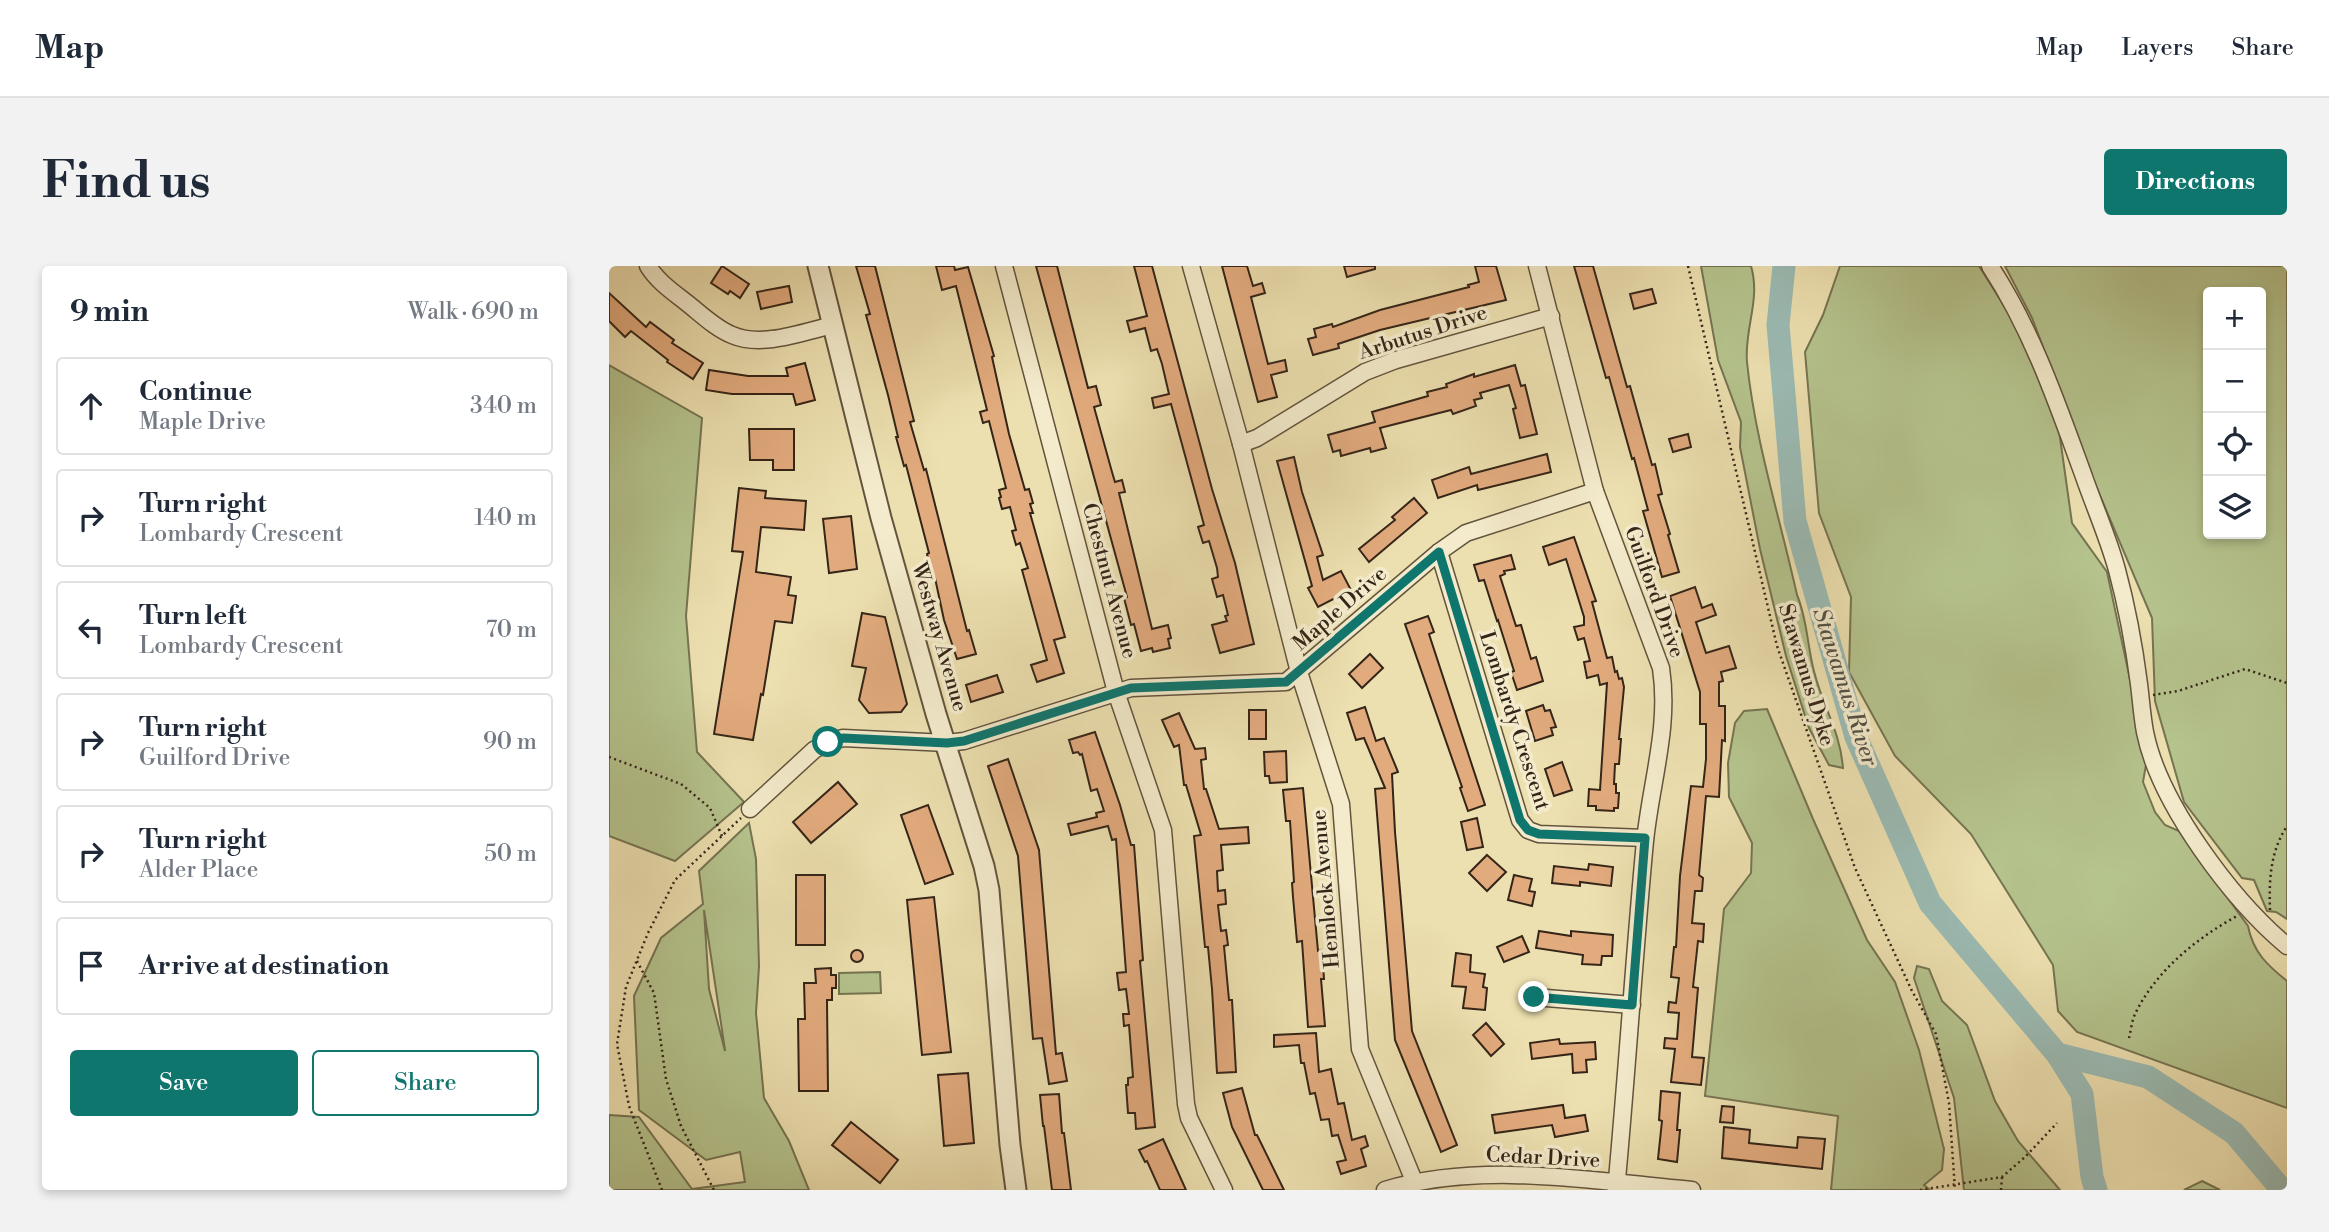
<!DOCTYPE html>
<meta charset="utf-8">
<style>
body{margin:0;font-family:"Libre Bodoni",serif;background:#f2f2f3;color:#1f2937}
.controls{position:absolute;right:21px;top:21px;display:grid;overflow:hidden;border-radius:7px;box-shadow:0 4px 10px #0003}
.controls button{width:63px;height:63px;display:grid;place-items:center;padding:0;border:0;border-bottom:2px solid #e0e1e3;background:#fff;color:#1f2937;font:35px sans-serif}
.stop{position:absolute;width:21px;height:21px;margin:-16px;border:5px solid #0f766e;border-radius:50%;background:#fff}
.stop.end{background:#0f766e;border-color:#fff;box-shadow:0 2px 7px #0008}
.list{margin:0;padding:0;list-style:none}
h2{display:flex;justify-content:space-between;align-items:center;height:91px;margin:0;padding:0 28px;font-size:30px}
h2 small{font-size:23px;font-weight:400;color:#747a83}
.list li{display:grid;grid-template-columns:46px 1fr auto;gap:21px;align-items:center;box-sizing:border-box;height:98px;margin:0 14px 14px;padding:0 14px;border:2px solid #e0e1e3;border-radius:7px}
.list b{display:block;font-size:26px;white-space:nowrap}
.list p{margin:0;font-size:23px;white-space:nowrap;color:#747a83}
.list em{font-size:23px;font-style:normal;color:#747a83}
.actions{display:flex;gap:14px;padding:21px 28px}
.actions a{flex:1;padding:16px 0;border:2px solid #0f766e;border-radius:7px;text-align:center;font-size:24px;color:#0f766e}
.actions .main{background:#0f766e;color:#fff}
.icon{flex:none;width:38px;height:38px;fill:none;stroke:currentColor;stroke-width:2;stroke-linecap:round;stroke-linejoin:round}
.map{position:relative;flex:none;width:1678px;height:924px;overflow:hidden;border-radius:7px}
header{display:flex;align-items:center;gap:42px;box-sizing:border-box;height:98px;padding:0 35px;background:#fff;border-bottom:2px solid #e0e1e3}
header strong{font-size:33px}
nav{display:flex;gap:38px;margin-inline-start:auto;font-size:24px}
.intro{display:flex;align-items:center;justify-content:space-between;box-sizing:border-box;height:168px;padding:0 42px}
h1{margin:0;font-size:49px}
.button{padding:18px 32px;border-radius:7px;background:#0f766e;color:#fff;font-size:24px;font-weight:700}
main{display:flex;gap:42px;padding:0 42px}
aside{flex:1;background:#fff;border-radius:7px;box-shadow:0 4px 10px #0003}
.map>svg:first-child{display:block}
.green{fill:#b5c38d;stroke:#757452;stroke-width:2;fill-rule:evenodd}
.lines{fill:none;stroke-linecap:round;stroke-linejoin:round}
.river{stroke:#9bbbb4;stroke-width:23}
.building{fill:#e2ab7e;stroke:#352518;stroke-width:2}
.minor-casing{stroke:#63543e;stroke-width:19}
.tertiary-casing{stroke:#63543e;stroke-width:23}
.path{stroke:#352518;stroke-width:2.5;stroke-dasharray:2 3.5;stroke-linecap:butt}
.minor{stroke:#f3ebcc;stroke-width:16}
.tertiary{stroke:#f3ebcc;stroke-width:19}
.route{stroke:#0f766e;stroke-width:9}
.labels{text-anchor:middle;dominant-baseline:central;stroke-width:7;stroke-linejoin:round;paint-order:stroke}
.street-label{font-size:21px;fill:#352518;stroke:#f3ebcc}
.water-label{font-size:23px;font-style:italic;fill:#545247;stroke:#f3ebcc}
</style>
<header>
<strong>Map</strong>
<nav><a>Map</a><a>Layers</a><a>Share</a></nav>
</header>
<div class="intro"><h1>Find us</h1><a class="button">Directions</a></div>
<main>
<aside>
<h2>9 min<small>Walk · 690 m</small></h2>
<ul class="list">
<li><svg class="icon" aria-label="ahead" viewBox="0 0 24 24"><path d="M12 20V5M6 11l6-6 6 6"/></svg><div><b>Continue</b><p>Maple Drive</p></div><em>340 m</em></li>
<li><svg class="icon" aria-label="right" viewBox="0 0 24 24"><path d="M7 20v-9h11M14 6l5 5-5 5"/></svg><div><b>Turn right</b><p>Lombardy Crescent</p></div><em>140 m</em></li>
<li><svg class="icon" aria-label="left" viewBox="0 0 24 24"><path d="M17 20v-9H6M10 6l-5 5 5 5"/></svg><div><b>Turn left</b><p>Lombardy Crescent</p></div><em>70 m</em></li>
<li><svg class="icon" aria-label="right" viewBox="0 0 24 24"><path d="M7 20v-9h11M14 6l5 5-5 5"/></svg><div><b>Turn right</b><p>Guilford Drive</p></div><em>90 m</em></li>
<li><svg class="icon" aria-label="right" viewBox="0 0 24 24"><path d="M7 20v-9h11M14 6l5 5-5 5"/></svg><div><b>Turn right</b><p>Alder Place</p></div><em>50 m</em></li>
<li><svg class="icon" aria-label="arrive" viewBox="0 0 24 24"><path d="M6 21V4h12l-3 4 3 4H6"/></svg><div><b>Arrive at destination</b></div></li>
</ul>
<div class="actions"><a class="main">Save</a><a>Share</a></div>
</aside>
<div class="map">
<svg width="1678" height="924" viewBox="0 0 1678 924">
<rect width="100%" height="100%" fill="#ede0b0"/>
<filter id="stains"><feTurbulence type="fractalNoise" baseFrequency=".00286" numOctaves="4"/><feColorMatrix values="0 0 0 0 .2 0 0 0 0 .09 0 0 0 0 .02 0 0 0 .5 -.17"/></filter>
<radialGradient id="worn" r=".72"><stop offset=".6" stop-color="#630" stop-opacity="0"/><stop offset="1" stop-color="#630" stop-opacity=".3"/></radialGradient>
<g class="green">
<path d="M1092,0H1142C1152,34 1135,63 1138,96C1146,175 1171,252 1188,329C1199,355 1198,382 1206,409C1215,443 1231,465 1234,502L1220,499L1200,462L1177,390L1151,283L1131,181L1132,156L1109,94Z"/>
<path d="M1231,0H1370L1409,62L1448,150L1463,257L1498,306L1538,493L1534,516L1546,546L1556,559L1570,565L1639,660C1644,686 1658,699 1678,715V842L1468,766L1449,745L1444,699L1362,568L1286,490L1240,406L1242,331L1210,247L1196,86L1214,49Z"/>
<path d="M1396,0H1678V653L1667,646L1658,645L1645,614L1633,612L1575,536L1546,435L1543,352L1484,213L1423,52ZM1599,26H1652V268H1599Z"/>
<polygon points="0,99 93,152 77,350 88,486 135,536 66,595 0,570"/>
<polygon points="1158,443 1204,553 1258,674 1286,716 1310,784 1335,883 1333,904 1315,919 1321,924 1222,924 1229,850 1096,830 1115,643 1142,607 1143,577 1120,531 1119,497 1126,457 1135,445"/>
<path d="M140,557L147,593L150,700L147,747L155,832L180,875L200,924H0V849L30,851L83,923L136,916L131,886L97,894L30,844L25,730L52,672L94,638L90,605ZM95,644L116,784V785L100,723Z"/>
<polygon points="1308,700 1320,703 1333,735 1358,759 1386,835 1409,875 1451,924 1355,924 1345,832 1305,712"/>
<polygon points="271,706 272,727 230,728 230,707"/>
<polygon points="1593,915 1611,924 1575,924"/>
</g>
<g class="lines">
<g class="river">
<polyline points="1175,0 1169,59 1186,255 1247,471 1321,637 1448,788 1473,828 1483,911 1487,924"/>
<polyline points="1448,788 1539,811 1625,867 1673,924"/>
</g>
</g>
<g class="building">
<polygon points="113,0 140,18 131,32 121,25 119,28 102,17"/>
<polygon points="247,0 266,0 305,155 301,156 315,204 317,203 358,365 360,364 367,388 348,393 335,354 326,312 324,313 318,288 320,287 297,199 295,200 287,171 289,171 279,129 257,49 261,48"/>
<polygon points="327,0 345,0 346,4 359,1 385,90 383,91 400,168 416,224 420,223 424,237 421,238 424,247 421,247 456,371 445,374 455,407 428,416 422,399 438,394 413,304 419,302 411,277 407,279 403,265 407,264 401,241 393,243 390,232 392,231 390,224 397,222 380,155 374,157 371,146 378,144 347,20 333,24"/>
<polygon points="427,0 448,0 479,122 487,120 492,139 485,141 503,206 506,216 513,214 516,226 510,227 543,363 559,359 562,372 559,373 561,382 544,386 543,382 532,385 525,358 522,359 515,332 518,331"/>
<polygon points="525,0 543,0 603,223 626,297 645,378 611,387 603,359 618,355 616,350 619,349 614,329 608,331 603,313 609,311 608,302 600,275 594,277 589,261 595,259 562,138 545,142 543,132 560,128 553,98 548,83 542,85 536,62 521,66 518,55 538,50"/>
<polygon points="613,0 638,0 644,20 653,17 656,27 642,31 659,98 676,94 678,105 662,109 668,131 649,136"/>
<polygon points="735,0 766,0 766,3 738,11"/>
<polygon points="866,0 887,0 897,34 771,64 729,78 730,82 704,89 699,73 707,71 705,63 723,58 724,61 771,44 860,21 859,19 870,16"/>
<polygon points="965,0 984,0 1018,121 1021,120 1043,199 1046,198 1053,228 1049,229 1061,268 1059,269 1070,306 1053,311 1034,245 1039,244 1025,192 1023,193 1000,111 997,112"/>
<polygon points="180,20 183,36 152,43 148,26"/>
<polygon points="1043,23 1047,37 1025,43 1021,28"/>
<polygon points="0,27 37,61 41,56 65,74 63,77 94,97 84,113 58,96 59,94 22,65 16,71 0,55"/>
<polygon points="196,97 206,134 187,139 184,128 123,128 97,124 100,104 139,110 179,110 177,102"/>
<polygon points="906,99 912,120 916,119 928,168 911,172 904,143 907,142 900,119 871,127 873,132 865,134 867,140 844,148 842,144 771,162 777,182 762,186 761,182 732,190 731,184 724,186 719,169 766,156 763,146 819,130 818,126 838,121 837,118 865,108 865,111"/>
<polygon points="140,163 185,163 185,204 164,204 164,194 141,194"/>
<polygon points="1079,168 1082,181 1064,186 1060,173"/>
<polygon points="938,188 942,206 869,224 868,219 829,232 823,214 860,201 862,208"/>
<polygon points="685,191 693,226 714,289 708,291 714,314 732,305 742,324 709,341 699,322 703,320 668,195"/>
<polygon points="130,222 157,225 156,232 197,235 195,264 152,261 147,306 182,311 179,329 187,330 183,357 166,355 154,429 152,428 144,474 105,468 134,286 123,285"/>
<polygon points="805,232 818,247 760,296 750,283 786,254 783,251"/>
<polygon points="242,250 248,303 220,307 214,253"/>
<polygon points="965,271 987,335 983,336 998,392 1003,391 1006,406 1008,405 1010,413 1013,412 1015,421 1010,473 1012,473 1010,498 1006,498 1005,518 1007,518 1007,527 1010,527 1009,542 1005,542 1005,545 987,544 987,540 979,540 980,523 991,524 998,417 991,419 989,409 978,412 975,396 981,395 975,372 969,374 965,361 975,359 975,351 957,293 940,299 934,281"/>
<polygon points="902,289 906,303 895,305 896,308 891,310 907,360 912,359 922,393 927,391 934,415 908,424 902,406 905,405 889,354 888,355 875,314 870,315 865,299"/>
<polygon points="1086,321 1093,342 1103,338 1107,349 1087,356 1097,387 1120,380 1127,402 1112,406 1114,415 1110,416 1110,440 1116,440 1116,475 1113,474 1110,531 1097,530 1090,609 1094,612 1093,625 1086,625 1083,657 1095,658 1094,676 1089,675 1084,721 1089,722 1083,791 1095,792 1092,819 1062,816 1066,783 1055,782 1056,772 1068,773 1070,747 1059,746 1060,736 1067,737 1070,712 1062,711 1065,681 1067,681 1071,610 1082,520 1094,521 1097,493 1097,458 1091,458 1091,426 1061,330"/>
<polygon points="253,347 276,351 298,438 292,446 260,447 250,434 257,402 243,400"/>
<polygon points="819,350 825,366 820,368 876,539 859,545 851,522 853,521 796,358"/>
<polygon points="761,388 774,402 753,422 740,408"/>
<polygon points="388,409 394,426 362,436 357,419"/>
<polygon points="934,439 936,445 941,444 947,461 942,462 944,469 926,475 917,445"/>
<polygon points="756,441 767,475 775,472 789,506 783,508 786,566 803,765 848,879 832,886 786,774 766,523 776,522 755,472 747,474 738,447"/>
<rect x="640" y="444" width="17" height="29"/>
<polygon points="570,447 586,483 596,482 597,493 592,494 595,523 597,523 610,563 639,561 640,577 612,579 614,604 608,605 609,625 616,624 617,638 609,639 612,665 617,664 619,679 615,680 620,734 623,734 627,806 608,807 603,723 599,681 596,681 585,570 592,569 577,519 575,519 570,479 565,481 553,454"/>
<polygon points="486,466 511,539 522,579 525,579 534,694 531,695 546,861 527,863 526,847 519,847 517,819 519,819 519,812 524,811 520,759 515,760 514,748 520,748 517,723 510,724 508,707 517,706 507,573 503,574 499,560 462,569 459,558 488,551 487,547 495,545 488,523 482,525 473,488 471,489 469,486 464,487 460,474"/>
<polygon points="677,485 678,516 661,517 660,510 656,510 655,486"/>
<polygon points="399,493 430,584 447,788 453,787 458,815 440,818 433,772 424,773 409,590 379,500"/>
<polygon points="953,496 963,524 945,530 936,503"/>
<polygon points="229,516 248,538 202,577 184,556"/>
<polygon points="694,522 709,685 713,684 715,713 712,713 716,760 699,761 693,675 688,676 684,631 683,617 685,616 681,555 677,555 674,524"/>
<polygon points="319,539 344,608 316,618 292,549"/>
<polygon points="868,552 874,581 858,584 852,556"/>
<polygon points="878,589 897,606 878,625 860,607"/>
<polygon points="980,598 1004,601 1002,620 971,616 971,620 943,617 945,600 979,604"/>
<rect x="187" y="609" width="29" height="70"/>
<polygon points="905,609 923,613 920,625 926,626 923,640 899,634"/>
<polygon points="325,631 342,786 313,789 298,634"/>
<polygon points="930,665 962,670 962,665 1004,669 1003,690 993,690 992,699 973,698 974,689 927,682"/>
<polygon points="913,670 920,686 895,696 888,681"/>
<circle cx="248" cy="690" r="6"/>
<polygon points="847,687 862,689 861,706 876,708 874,721 878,722 876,744 854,742 857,721 843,720"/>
<polygon points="222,702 222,709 227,709 227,722 223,722 223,734 218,734 219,825 190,825 189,753 196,753 195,717 207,717 206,703"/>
<polygon points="877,757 895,778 882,790 864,769"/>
<polygon points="707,767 710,806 722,803 729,838 735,837 743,874 756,870 759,880 752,883 757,900 732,908 728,896 737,894 729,869 723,870 720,853 712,854 706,827 701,828 695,797 692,797 690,779 665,781 665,769"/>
<polygon points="950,773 951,778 986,776 987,793 977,794 978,806 964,807 963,788 923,793 921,777"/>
<polygon points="359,807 365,877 335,880 329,809"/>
<polygon points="633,822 646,869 648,869 675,924 654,924 623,861 614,827"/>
<polygon points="1052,825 1071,827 1068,864 1071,864 1068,896 1049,893 1053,855 1050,854"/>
<polygon points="450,828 453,867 455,867 462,924 443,924 435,860 434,860 431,829"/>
<polygon points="954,839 956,852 976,849 979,865 946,871 943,859 886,867 883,849"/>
<polygon points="1113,840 1125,841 1124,857 1111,856"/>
<polygon points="242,856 289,894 271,917 223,879"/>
<polygon points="1115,861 1141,864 1140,877 1188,882 1189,871 1216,873 1213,903 1113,892"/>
<polygon points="554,873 577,924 551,924 538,895 536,896 530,884"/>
</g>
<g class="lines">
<defs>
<g id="minor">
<path d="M39,0C49,16 64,26 78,37C92,48 106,62 123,69C153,82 194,66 224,59"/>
<polyline points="395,0 507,426 554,564 577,838 580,852 615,924"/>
<polyline points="582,0 632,178 690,406 732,538 751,783 805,915"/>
<path d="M928,0L986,225L1052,402C1061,461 1042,516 1036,575C1025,691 1018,808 1007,924"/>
<path d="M1381,0C1423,64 1448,137 1474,208C1485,240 1499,271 1508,304C1518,341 1525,379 1530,418C1532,434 1533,450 1536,466C1550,537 1623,634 1678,680"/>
<polyline points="632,178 648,172 756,106 787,94 942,50"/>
<polyline points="830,286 911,554 919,564 930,568 1036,572"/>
<polyline points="141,543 205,484 219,476 234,472 338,477 355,475 522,422 677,416 830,286 857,267 986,225"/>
<polyline points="925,731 1023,739"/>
<path d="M776,924C873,895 984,915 1083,924"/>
</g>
<polyline id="tertiary" points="209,0 272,252 327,448 375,600 380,624 401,879 407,924"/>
</defs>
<use href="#minor" class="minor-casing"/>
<use href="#tertiary" class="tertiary-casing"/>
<g class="path">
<polyline points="1079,0 1168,380 1246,602 1303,725 1327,768 1340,837 1346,924"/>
<polyline points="1544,429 1569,425 1636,403 1678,417"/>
<polyline points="0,491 72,518 101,542 113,570"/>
<path d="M1661,644C1660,614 1661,586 1678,560"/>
<polyline points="28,695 45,727 57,813 72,860 105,924"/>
<path d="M1520,772C1522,764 1523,753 1527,746C1548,704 1588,672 1628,650"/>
<polyline points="53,924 20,840 8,778 17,721 39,667 66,614 132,552"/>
<polyline points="1311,924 1393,911 1416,891 1448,857"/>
<polyline points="1392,924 1393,911"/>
</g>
<use href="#minor" class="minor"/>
<use href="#tertiary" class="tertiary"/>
</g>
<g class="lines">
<polyline class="route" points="219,476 234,472 338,477 355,475 522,422 677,416 830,286 911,554 919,564 930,568 1036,572 1023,739 925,731"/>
</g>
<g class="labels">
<g class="street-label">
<text transform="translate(814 67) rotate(-18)">Arbutus Drive</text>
<text transform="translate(500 315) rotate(75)">Chestnut Avenue</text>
<text transform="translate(1045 326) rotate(70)">Guilford Drive</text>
<text transform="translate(731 343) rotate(-41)">Maple Drive</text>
<text transform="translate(330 371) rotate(74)">Westway Avenue</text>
<text transform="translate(1197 409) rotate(73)">Stawamus Dyke</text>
<text transform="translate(905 455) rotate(72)">Lombardy Crescent</text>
<text transform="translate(717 623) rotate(-95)">Hemlock Avenue</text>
<text transform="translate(934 892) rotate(3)">Cedar Drive</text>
</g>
<g class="water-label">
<text transform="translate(1236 421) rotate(72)">Stawamus River</text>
</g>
</g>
<rect width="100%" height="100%" filter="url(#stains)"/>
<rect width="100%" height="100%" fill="url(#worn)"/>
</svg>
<div class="controls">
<button>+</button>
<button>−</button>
<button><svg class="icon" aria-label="locate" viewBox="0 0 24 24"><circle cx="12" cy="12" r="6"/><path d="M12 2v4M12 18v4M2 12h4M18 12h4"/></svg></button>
<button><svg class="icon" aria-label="layers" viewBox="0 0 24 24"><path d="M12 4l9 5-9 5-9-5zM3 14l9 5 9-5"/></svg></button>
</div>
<div class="stop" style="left:219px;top:476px"></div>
<div class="stop end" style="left:925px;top:731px"></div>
</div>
</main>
